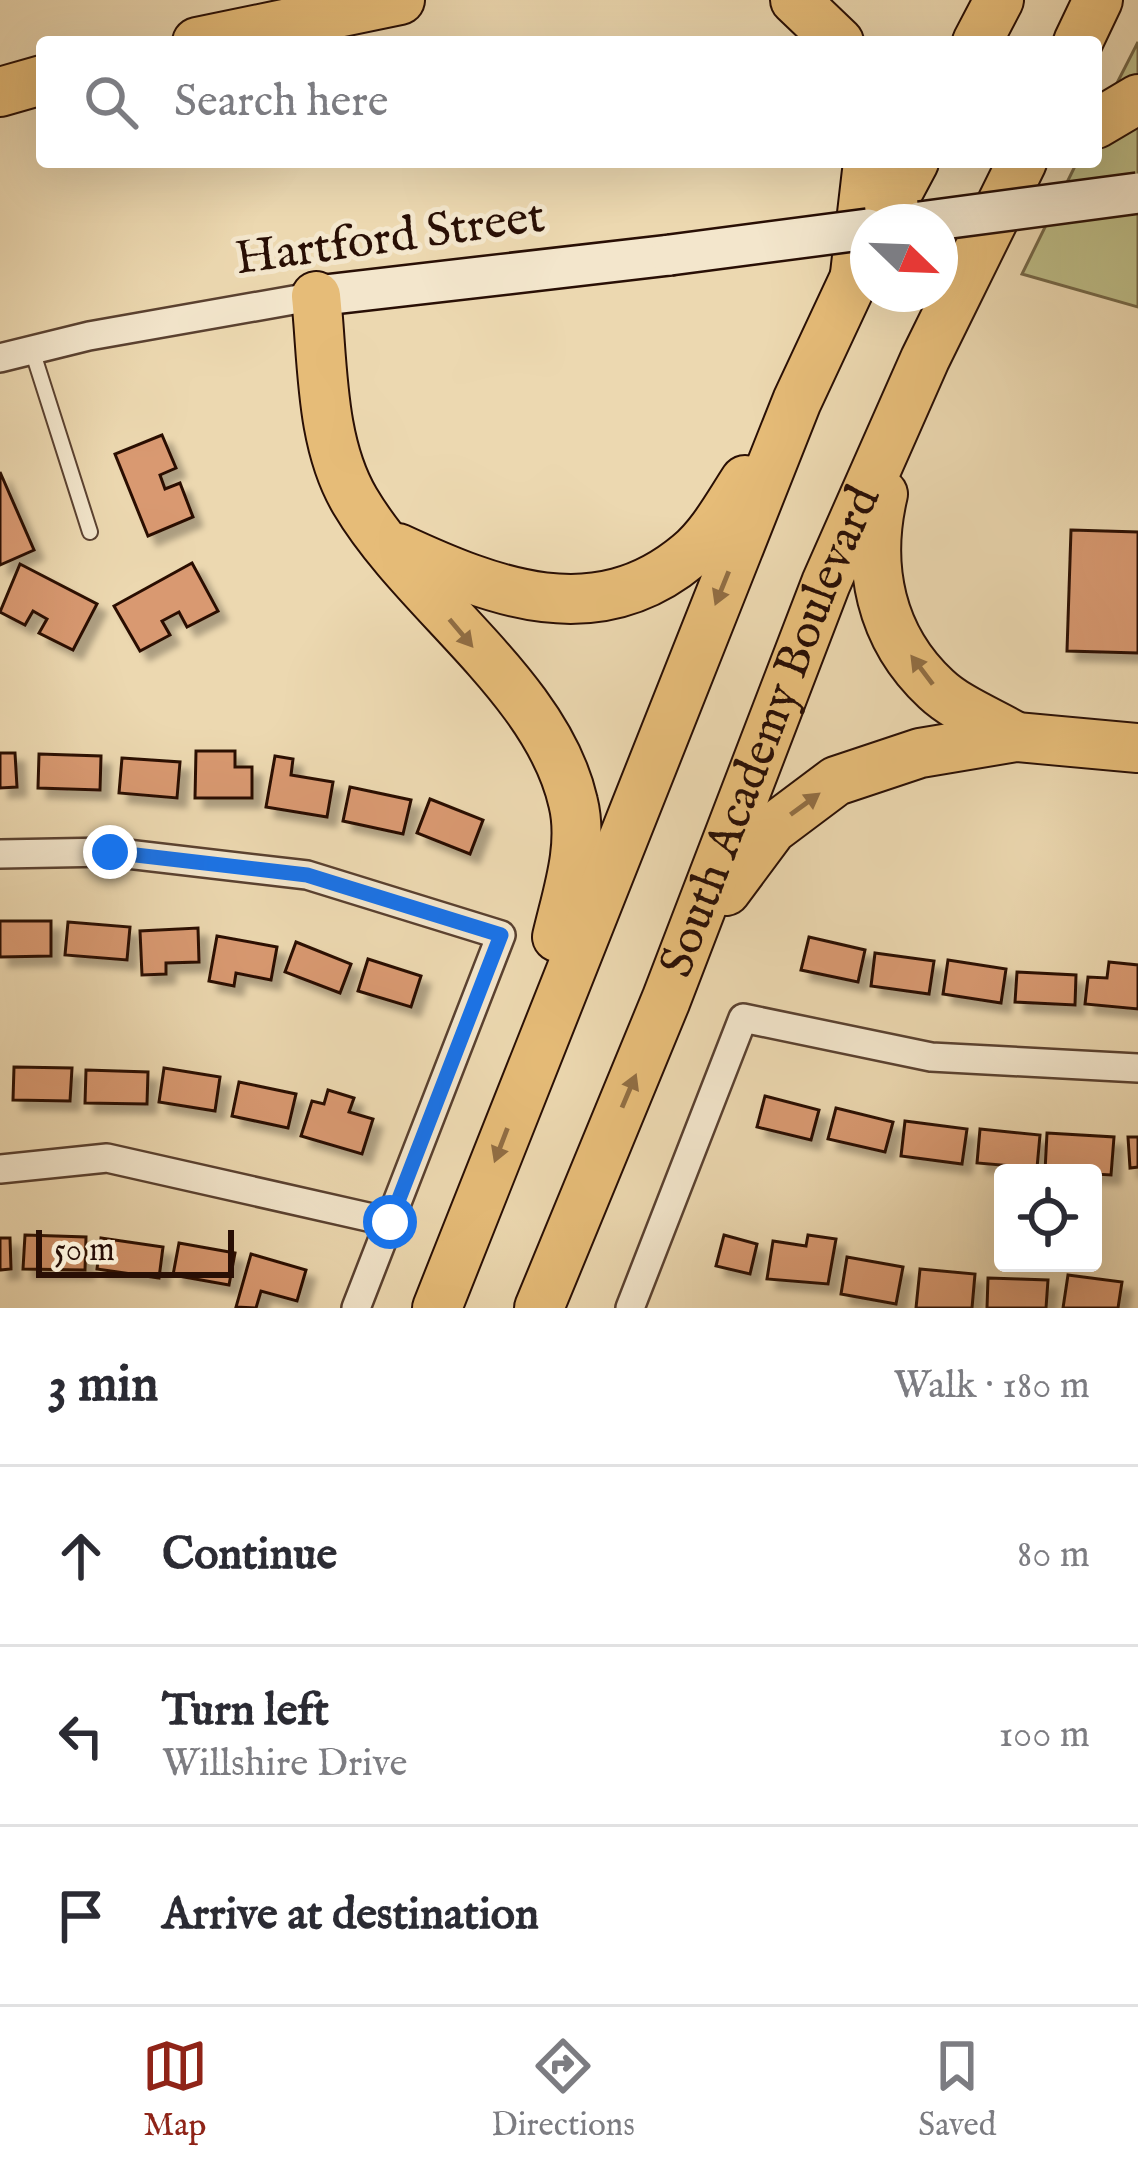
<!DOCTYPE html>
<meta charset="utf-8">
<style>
body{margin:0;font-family:"IM FELL English",serif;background:#f7f7f7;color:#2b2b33}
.controls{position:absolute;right:36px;bottom:36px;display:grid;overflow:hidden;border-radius:12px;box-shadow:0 12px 48px #0002}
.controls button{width:108px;height:108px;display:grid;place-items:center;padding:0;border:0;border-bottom:3px solid #e1e1e2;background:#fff;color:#2b2b33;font:60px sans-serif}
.compass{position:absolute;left:850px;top:204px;width:108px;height:108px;border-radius:50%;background:#fff;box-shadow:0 12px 48px #0002;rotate:113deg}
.scale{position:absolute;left:36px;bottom:30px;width:198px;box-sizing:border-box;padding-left:12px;border:6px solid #290f05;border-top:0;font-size:33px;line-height:42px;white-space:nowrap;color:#290f05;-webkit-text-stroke:9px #f3e6cc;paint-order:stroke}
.stop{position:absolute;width:36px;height:36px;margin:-27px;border:9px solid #1a73e8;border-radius:50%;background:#fff}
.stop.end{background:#1a73e8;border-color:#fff;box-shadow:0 3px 12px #0008}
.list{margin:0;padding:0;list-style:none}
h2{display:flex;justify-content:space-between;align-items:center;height:156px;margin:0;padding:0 48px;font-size:51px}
h2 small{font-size:39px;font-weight:400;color:#7c7c81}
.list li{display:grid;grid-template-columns:78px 1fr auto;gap:36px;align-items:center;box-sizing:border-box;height:180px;padding:0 48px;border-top:3px solid #e1e1e2}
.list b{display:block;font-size:45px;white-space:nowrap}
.list p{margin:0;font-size:39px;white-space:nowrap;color:#7c7c81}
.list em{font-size:39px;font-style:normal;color:#7c7c81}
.icon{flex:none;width:66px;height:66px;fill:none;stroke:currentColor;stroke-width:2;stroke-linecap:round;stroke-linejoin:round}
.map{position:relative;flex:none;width:1138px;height:1308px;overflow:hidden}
.search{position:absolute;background:#fff;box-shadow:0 12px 48px #0002;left:36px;right:36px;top:36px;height:132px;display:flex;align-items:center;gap:30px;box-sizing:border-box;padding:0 42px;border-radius:12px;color:#7c7c81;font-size:45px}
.sheet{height:696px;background:#fff}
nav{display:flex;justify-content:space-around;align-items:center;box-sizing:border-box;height:168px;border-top:3px solid #e1e1e2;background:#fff;font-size:33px;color:#7c7c81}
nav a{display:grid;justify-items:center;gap:6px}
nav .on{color:#8f2418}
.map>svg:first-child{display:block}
.green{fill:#bdbd87;stroke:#736646;stroke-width:3}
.building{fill:#d99971;stroke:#290f05;stroke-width:3;filter:url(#shadow)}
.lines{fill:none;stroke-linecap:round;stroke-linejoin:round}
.lane-casing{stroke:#5a4130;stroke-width:18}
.street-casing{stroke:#5a4130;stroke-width:32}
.secondary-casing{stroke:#290f05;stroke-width:44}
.highway-casing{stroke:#290f05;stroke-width:52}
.lane{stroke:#f3e6cc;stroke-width:14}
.street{stroke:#f3e6cc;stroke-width:27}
.secondary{stroke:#f3e6cc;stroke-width:39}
.highway{stroke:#e6bc78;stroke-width:48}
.secondary-bridge-casing{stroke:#290f05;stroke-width:44;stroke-linecap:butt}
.secondary-bridge{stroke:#f3e6cc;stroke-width:39}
.oneway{fill:#916e44}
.route{stroke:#1a73e8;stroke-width:15}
.labels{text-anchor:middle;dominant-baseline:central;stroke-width:10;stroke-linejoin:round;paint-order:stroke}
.street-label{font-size:48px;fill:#290f05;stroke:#f3e6cc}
</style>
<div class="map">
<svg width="1138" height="1308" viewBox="0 0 1138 1308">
<defs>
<filter id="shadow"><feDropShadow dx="9" dy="9" stdDeviation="3" flood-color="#0004"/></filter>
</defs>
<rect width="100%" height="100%" fill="#ecd8b0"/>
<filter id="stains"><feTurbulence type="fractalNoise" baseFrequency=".00167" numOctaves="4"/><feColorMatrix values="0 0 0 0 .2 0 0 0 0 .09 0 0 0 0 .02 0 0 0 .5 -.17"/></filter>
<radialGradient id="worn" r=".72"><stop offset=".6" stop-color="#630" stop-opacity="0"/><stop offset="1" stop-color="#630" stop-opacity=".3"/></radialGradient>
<polygon class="green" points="1138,42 1138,307 1022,274 1077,162 1096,162 1096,124"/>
<g class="building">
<polygon points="162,435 176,468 160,475 165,489 180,483 193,517 148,536 115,454"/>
<polygon points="0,472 34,550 0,565"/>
<polygon points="1071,530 1138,532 1138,653 1067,651"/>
<polygon points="192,563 218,611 187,627 179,612 162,621 170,635 140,651 114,606"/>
<polygon points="20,564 97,604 73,650 39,633 47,619 33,611 25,625 0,612"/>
<polygon points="196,751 235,751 235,767 252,767 252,798 195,798"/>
<polygon points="0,753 15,753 17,787 0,788"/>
<polygon points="39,754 101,756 100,790 38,788"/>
<polygon points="275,756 293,759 291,775 333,782 327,817 266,807"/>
<polygon points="122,758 180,762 177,798 119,793"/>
<polygon points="350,787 411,800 403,834 343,821"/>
<polygon points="430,799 483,820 470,854 417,833"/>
<polygon points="0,921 51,921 51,956 0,957"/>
<polygon points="68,922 130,927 127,960 65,955"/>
<polygon points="198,928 199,962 166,963 166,974 142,975 140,931"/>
<polygon points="217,936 277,947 271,980 236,973 234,986 209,981"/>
<polygon points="809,937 865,950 858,982 801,970"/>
<polygon points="296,942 351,964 340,993 285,972"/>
<polygon points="875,953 934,961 929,994 871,986"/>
<polygon points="368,959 421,976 411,1007 358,991"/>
<polygon points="948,960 1006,969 1001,1003 943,994"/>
<polygon points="1109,962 1138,965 1138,1009 1085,1004 1088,977 1107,978"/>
<polygon points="1017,972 1076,975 1075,1005 1015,1002"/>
<polygon points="14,1067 72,1068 70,1101 13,1100"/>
<polygon points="164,1068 220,1077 215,1111 159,1102"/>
<polygon points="86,1070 148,1072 147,1104 85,1103"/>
<polygon points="239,1082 296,1094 288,1128 232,1116"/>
<polygon points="328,1090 354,1098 349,1112 373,1119 362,1154 301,1136 312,1101 324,1104"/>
<polygon points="765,1096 819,1110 811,1140 757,1127"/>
<polygon points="836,1108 893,1122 885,1152 828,1139"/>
<polygon points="905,1121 967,1129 962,1164 901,1156"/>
<polygon points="980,1129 1040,1135 1037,1168 977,1163"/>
<polygon points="1047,1133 1114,1137 1111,1175 1045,1171"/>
<polygon points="1128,1137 1138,1137 1138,1167 1130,1168"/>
<polygon points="25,1235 86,1237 85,1270 23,1269"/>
<polygon points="724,1235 757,1244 750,1274 716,1266"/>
<polygon points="808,1235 836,1239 828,1284 767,1279 773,1241 806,1246"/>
<polygon points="0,1238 10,1238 11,1269 0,1270"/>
<polygon points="101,1238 163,1247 159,1278 97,1269"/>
<polygon points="179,1243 235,1253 229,1285 173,1275"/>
<polygon points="251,1254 306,1270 297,1301 261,1291 256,1308 236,1307"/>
<polygon points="847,1257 903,1267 896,1304 841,1294"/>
<polygon points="920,1269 975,1274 972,1308 916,1308"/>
<polygon points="1068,1275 1122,1282 1118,1308 1063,1308"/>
<polygon points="988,1278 1048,1280 1046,1308 987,1308"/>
</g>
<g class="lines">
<defs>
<polyline id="lane" points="32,350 90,532"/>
<g id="street">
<polyline points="0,358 89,336 316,296"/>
<polyline points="0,854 110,852 307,875 501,935 356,1308"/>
<polyline points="0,1169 107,1158 390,1222"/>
<polyline points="630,1308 743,1018 931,1057 1138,1068"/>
</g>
<polyline id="secondary" points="316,296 670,255"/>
<g id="highway">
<polyline points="795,0 839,42"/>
<polyline points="197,42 400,0"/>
<polyline points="977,42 999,0"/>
<polyline points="1078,42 1098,0"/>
<polyline points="0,92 42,80"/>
<polyline points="1096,124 1138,99"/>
<polyline points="882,222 914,162"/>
<polyline points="855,274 868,162"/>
<path d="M316,296C323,362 320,442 355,501C414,601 547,687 573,802C584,846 567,894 557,937"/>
<path d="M883,494C866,566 880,637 936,689C957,709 991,722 1016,737"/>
<path d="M398,548C493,592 596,633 689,555C712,536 728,506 745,480"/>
<polyline points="726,891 772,829 836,781 920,753 1016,737 1138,748"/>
<polyline points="437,1308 797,401 868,249"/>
<path id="s1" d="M539,1308L666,1000L826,583L925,359L1022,162"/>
</g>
</defs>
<use href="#lane" class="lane-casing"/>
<use href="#street" class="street-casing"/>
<use href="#secondary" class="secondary-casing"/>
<use href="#highway" class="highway-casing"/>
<use href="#lane" class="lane"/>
<use href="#street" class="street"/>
<use href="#secondary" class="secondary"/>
<use href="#highway" class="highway"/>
<defs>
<g id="secondary-bridge">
<polyline points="920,222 1138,193"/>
<polyline points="670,255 868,229"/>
</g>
</defs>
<use href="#secondary-bridge" class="secondary-bridge-casing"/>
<use href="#secondary-bridge" class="secondary-bridge"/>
</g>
<defs><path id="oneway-solid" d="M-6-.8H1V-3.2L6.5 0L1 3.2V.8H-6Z" transform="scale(3)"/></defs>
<g class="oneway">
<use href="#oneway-solid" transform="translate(722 588) rotate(112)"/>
<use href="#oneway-solid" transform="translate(461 633) rotate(50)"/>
<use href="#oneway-solid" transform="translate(922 670) rotate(-127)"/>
<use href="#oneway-solid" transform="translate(805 804) rotate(-36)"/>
<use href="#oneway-solid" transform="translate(629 1091) rotate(-67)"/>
<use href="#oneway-solid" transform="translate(501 1145) rotate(111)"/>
</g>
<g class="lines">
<polyline class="route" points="110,852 307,875 501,935 390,1222"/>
</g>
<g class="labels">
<g class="street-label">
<text transform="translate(390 239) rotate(-8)">Hartford Street</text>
<text stroke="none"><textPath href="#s1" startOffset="621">South Academy Boulevard</textPath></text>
</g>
</g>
<rect width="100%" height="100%" filter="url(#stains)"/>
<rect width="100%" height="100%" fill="url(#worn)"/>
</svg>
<div class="controls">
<button><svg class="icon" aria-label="locate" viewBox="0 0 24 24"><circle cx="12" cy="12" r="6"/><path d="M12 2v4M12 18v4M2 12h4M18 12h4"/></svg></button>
</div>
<svg class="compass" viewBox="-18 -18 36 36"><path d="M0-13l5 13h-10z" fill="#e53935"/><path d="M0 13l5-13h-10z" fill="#7c7c81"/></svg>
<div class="scale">50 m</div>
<div class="stop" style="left:390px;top:1222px"></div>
<div class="stop end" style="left:110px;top:852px"></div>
<div class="search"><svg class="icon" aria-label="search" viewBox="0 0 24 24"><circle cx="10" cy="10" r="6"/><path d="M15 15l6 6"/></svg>Search here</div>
</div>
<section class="sheet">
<h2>3 min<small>Walk · 180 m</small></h2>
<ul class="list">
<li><svg class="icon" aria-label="ahead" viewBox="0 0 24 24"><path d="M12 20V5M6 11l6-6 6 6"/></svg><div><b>Continue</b></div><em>80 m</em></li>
<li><svg class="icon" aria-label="left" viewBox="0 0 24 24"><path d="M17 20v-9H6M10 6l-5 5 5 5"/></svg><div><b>Turn left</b><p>Willshire Drive</p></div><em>100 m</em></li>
<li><svg class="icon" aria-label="arrive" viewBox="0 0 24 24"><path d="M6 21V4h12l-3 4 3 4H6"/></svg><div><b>Arrive at destination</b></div></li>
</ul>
</section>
<nav>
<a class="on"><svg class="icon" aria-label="map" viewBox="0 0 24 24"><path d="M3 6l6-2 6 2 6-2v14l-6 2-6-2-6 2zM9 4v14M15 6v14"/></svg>Map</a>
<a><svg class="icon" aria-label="directions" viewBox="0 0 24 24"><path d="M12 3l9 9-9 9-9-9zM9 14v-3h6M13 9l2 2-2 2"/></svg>Directions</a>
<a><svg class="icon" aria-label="saved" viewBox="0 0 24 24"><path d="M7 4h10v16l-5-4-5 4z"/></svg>Saved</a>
</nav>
